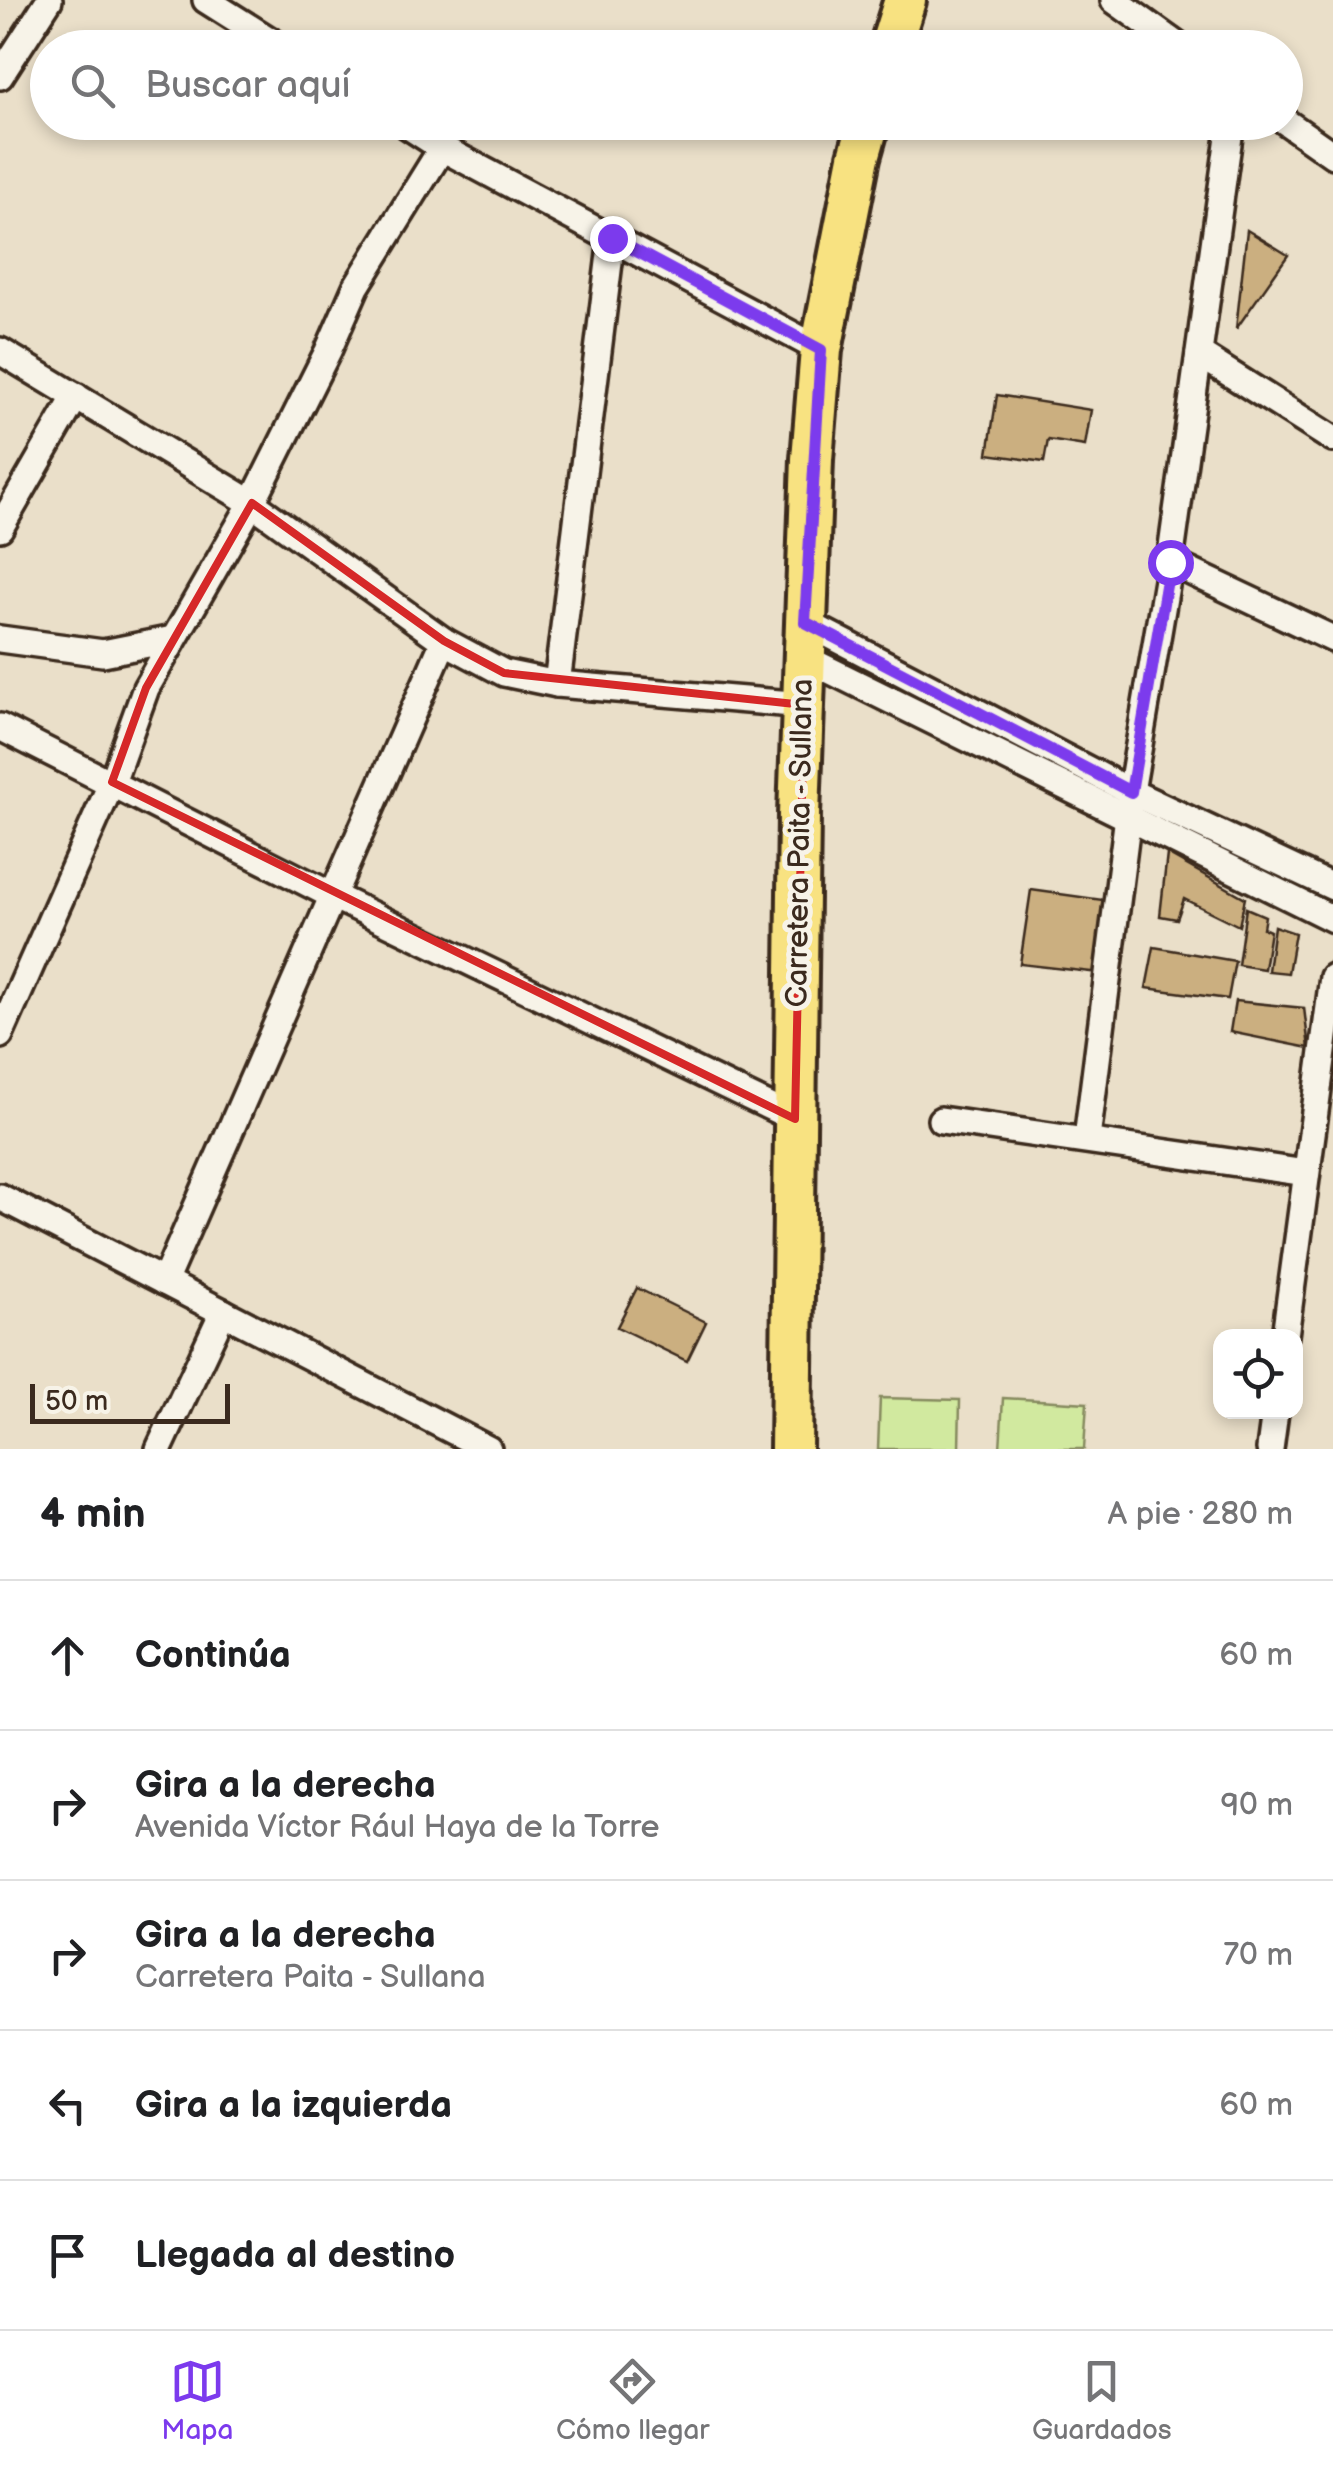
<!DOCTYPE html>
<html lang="es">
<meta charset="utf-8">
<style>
body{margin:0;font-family:"Balsamiq Sans",sans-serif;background:#f6f6f6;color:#202124}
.controls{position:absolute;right:30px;bottom:30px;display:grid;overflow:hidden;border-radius:20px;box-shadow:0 5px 15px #0003}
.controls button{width:90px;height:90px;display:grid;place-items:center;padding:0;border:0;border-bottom:2px solid #e0e0e0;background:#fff;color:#202124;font:50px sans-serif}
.scale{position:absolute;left:30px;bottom:25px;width:200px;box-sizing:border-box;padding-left:10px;border:5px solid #3b2a1e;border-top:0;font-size:28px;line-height:35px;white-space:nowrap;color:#3b2a1e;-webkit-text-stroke:8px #f7f3e8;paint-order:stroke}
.stop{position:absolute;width:30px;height:30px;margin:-22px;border:8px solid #7c3aed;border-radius:50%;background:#fff}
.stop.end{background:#7c3aed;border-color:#fff;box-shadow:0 2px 10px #0008}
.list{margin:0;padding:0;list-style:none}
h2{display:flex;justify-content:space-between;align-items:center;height:130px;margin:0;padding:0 40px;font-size:42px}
h2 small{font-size:32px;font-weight:400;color:#757577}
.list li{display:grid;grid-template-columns:65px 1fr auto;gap:30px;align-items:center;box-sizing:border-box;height:150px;padding:0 40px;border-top:2px solid #e0e0e0}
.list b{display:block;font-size:38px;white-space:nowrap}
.list p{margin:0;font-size:32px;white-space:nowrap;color:#757577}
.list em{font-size:32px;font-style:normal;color:#757577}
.icon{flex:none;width:55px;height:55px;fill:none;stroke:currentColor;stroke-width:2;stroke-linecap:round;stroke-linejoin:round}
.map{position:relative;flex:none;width:1333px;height:1449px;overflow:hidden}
.search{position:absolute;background:#fff;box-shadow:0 5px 15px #0003;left:30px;right:30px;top:30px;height:110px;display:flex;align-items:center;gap:25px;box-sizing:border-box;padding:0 35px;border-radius:55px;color:#757577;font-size:38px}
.sheet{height:880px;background:#fff}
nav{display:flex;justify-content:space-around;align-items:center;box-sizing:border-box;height:140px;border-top:2px solid #e0e0e0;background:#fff;font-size:28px;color:#757577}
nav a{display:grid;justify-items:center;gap:5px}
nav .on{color:#7c3aed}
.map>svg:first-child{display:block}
.green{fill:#d1e99f;stroke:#868a5e;stroke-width:2.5}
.building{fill:#cbaf80;stroke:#3b2a1e;stroke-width:2.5}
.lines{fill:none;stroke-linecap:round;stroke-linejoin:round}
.minor-casing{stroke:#3b2a1e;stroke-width:32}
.primary-casing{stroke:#3b2a1e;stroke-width:48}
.minor{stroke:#f7f3e8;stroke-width:25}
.primary{stroke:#f8e281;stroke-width:40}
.route{stroke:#7c3aed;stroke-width:12}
.marked{fill:none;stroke:#d62828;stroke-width:8;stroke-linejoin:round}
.labels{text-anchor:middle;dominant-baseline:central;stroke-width:10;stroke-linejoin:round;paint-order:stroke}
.street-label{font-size:30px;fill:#3b2a1e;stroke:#f7f3e8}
</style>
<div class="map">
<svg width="1333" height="1449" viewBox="0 0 1333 1449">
<rect width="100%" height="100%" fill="#eadfc9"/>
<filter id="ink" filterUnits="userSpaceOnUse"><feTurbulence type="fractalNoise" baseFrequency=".01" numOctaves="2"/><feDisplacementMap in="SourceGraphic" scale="20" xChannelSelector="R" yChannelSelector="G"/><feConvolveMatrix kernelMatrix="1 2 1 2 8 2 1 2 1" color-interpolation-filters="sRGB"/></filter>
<g filter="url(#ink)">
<g class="green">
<polygon points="880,1398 960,1400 959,1449 878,1449"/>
<polygon points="1003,1398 1087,1403 1084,1449 1000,1449"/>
</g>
<g class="building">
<polygon points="1247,230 1288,255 1236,329"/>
<polygon points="997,395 1091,410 1085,446 1048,440 1044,462 988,454"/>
<polygon points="1167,854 1245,898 1239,926 1184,899 1177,919 1160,916"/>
<polygon points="1031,890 1110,901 1100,973 1020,964"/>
<polygon points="1246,908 1265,916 1263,928 1270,931 1264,969 1238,965"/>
<polygon points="1274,926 1295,933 1288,973 1268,971"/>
<polygon points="1154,947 1235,961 1228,999 1146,988"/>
<polygon points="1235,1001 1304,1008 1309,1048 1230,1032"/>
<polygon points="637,1288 706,1322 687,1361 617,1327"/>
</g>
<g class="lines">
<defs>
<g id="minor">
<polyline points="206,0 282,48"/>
<polyline points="1114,0 1181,48"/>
<polyline points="0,76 49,0"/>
<polyline points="402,122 442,148 821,350"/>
<polyline points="1286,122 1333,155"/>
<polyline points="0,351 252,503 444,641 504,673 557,684 804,705"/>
<polyline points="1199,354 1333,439"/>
<polyline points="0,528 76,396"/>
<polyline points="1170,562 1333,639"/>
<polyline points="805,622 1131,792 1333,887"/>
<polyline points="0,639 103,653 173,639"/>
<polyline points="803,657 1333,919"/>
<polyline points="557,684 612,238"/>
<polyline points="0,727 333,896 795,1119"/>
<polyline points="0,1035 112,782 146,688 252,503 328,351 356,287 442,148"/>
<polyline points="941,1120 1306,1173"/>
<polyline points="1087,1139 1131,792 1170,562 1231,122"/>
<polyline points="0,1197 488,1449"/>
<polyline points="164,1282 444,641"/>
<polyline points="1285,1336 1333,977"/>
<polyline points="159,1449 223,1312"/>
<polyline points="1270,1449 1275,1412"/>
</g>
<g id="primary">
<polyline points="890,48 905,0"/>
<polyline points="791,1449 799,815 812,459 821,350 859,157 869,122"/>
</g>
</defs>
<use href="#minor" class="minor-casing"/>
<use href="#primary" class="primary-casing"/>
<use href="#minor" class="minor"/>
<use href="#primary" class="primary"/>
</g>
</g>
<g class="lines" filter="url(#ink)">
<polyline class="route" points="612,238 821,350 805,622 1131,792 1170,562"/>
</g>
<path class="marked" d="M252,503L444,641L504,673L804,705L795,1119L112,782L146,688Z"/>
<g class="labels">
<g class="street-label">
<text transform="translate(800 843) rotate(-89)">Carretera Paita - Sullana</text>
</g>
</g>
</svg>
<div class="controls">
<button><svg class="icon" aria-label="locate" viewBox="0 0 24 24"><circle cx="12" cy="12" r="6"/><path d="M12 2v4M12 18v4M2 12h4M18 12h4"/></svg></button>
</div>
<div class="scale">50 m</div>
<div class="stop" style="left:1170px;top:562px"></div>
<div class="stop end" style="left:612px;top:238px"></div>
<div class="search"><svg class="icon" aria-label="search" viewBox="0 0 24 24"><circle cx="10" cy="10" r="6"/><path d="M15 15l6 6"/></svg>Buscar aquí</div>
</div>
<section class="sheet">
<h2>4 min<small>A pie · 280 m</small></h2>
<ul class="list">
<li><svg class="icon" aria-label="ahead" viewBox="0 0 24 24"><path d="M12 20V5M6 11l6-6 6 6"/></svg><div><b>Continúa</b></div><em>60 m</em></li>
<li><svg class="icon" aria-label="right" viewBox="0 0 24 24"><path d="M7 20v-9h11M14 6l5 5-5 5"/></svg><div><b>Gira a la derecha</b><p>Avenida Víctor Rául Haya de la Torre</p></div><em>90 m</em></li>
<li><svg class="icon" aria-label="right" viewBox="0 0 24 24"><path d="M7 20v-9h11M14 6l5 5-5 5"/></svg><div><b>Gira a la derecha</b><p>Carretera Paita - Sullana</p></div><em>70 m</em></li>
<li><svg class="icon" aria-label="left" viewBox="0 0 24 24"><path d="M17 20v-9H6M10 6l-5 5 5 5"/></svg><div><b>Gira a la izquierda</b></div><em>60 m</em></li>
<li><svg class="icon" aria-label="arrive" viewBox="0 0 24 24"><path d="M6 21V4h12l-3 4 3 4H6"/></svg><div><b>Llegada al destino</b></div></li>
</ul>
</section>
<nav>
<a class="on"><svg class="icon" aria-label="map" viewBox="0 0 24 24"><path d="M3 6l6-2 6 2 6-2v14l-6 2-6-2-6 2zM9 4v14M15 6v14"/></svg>Mapa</a>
<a><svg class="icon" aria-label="directions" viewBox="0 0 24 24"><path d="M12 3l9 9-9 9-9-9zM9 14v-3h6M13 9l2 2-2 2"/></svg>Cómo llegar</a>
<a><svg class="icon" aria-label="saved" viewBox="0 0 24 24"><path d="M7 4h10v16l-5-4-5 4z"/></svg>Guardados</a>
</nav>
